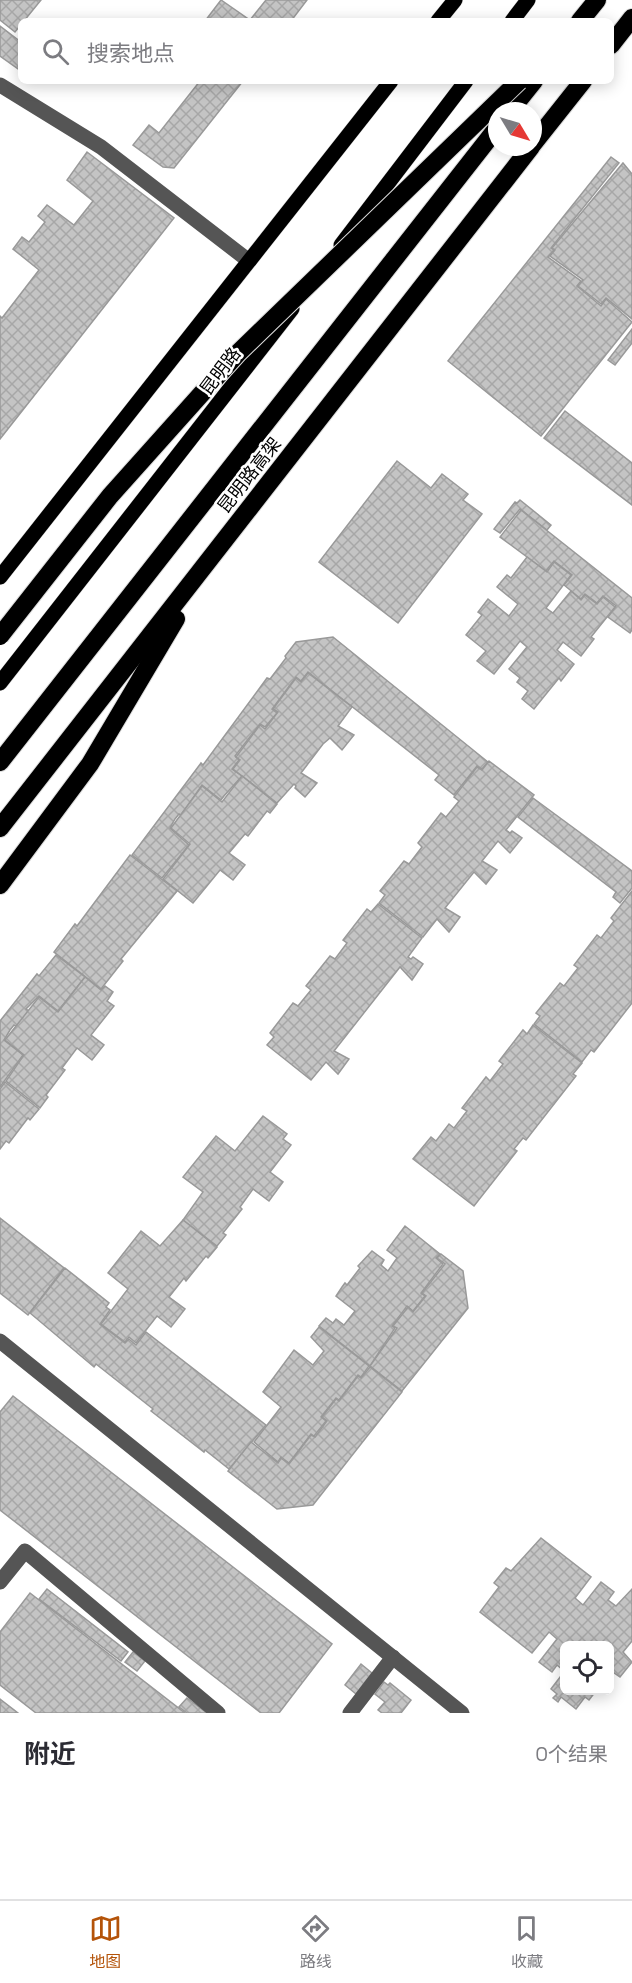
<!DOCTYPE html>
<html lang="zh">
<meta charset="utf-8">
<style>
body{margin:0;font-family:"Space Grotesk","Noto Sans SC",sans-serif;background:#f7f7f7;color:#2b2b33}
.controls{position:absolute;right:18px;bottom:18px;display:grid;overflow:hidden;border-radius:9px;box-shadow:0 3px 15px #0003}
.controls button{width:54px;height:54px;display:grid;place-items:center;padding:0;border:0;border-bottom:2px solid #e1e1e2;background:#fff;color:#2b2b33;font:30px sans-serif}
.compass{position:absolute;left:488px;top:102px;width:54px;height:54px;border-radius:50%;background:#fff;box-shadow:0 3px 15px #0003;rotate:128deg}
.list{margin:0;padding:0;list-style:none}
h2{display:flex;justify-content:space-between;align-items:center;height:78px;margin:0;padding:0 24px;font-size:26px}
h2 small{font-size:20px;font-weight:400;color:#7c7c81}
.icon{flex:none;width:33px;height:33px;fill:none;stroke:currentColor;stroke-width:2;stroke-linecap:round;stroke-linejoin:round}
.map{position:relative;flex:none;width:632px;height:1713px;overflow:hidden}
.search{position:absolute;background:#fff;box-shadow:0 3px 15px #0003;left:18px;right:18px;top:18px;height:66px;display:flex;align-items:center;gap:15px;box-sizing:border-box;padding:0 21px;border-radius:9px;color:#7c7c81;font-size:22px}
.sheet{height:186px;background:#fff}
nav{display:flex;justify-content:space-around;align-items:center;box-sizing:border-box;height:84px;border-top:2px solid #e1e1e2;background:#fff;font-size:16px;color:#7c7c81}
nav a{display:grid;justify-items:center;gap:3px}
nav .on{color:#b45309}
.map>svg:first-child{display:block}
.building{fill:url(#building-cross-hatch);stroke:#999;stroke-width:1.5}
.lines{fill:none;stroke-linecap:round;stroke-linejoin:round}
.major-casing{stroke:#dbdbdb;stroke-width:16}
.highway-casing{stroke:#dbdbdb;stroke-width:20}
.minor{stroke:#555;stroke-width:15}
.major{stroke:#000;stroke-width:15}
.highway{stroke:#000;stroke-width:18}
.highway-bridge-casing{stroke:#dbdbdb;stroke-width:20;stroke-linecap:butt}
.highway-bridge{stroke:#000;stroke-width:18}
.labels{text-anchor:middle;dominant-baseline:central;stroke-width:5;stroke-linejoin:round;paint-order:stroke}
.street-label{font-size:18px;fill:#000;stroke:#fff}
</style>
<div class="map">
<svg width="632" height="1713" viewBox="0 0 632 1713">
<defs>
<pattern id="building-cross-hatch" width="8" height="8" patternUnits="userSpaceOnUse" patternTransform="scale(1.5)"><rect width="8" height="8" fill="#c4c4c4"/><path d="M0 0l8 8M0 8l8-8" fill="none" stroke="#a7a7a7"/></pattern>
</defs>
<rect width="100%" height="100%" fill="#fff"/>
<g class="building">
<polygon points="0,0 41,0 15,32 0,20"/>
<polygon points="221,0 250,20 266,0 307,0 291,21 205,21"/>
<polygon points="0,26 21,42 21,71 0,56"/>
<polygon points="200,81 243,81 174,168 163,167 133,145 149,125 159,133"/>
<polygon points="87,152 174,218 0,439 0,316 2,318 39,270 13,249 22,237 29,242 45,222 38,216 47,205 74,225 93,201 67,180"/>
<polygon points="611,157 619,163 551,248 554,250 548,257 581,281 577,286 601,306 606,299 632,322 541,436 448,361"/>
<polygon points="623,163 632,174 632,319 606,298 601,304 578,286 583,280 550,256 555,250 552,248"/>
<polygon points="632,329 632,343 615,365 608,360"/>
<polygon points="565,411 632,463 632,505 544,438"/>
<polygon points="397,461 431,488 442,474 468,494 463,500 482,514 398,623 319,562"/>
<polygon points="520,500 551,525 547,530 520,509 500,533 494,529 515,502 517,503"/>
<polygon points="521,510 632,598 632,630 630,633 608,617 616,606 603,596 597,603 585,594 581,599 564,585 572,575 554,561 546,571 500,537"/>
<polygon points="527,557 547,572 554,562 571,575 546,608 553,613 571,591 581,600 585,595 597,604 603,597 615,607 591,637 594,639 581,656 563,642 557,650 574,664 561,681 559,678 534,709 522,699 528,691 517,682 520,678 509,669 527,647 520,641 494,674 477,661 486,651 466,635 482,615 478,612 488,599 509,616 518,604 497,587 507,575 511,578"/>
<polygon points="333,637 488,762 482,769 477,766 454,795 435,780 439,775 308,672 301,681 296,677 272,709 277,713 265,727 260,724 235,756 239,760 232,769 242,776 224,796 221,800 202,785 181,815 179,814 175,819 170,828 189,845 162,878 132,855 201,763 203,765 267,678 270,679 286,658 285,656 296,642"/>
<polygon points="308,673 352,707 338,726 354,735 342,750 330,738 323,744 301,773 317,783 305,797 295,788 296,786 294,784 277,803 233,769 240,760 236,757 260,725 265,729 278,712 273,709 296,678 301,682"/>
<polygon points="489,761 534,795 506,830 510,833 512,831 522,838 510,853 498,841 482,861 497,870 486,884 474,872 445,908 460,917 449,932 437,919 423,937 379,903 385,895 380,891 404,861 409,864 422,847 418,843 441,813 446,817 459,801 454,797 477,767 482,770"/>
<polygon points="242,776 277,804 270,813 267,811 248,836 245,834 229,853 245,865 233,880 220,870 193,903 163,879 190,844 171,828 202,786 222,802"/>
<polygon points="533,798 632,871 632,888 620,903 613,897 616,892 518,817"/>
<polygon points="130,855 177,891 121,959 123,961 101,989 54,952 75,924 77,926"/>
<polygon points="632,891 632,1003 594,1052 591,1050 582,1062 534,1024 540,1016 536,1013 560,983 564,986 578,968 574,965 597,935 601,938 614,921 611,918"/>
<polygon points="378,904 422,938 408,957 411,959 413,957 423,964 412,980 400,967 334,1051 349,1059 338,1074 326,1062 311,1080 267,1045 274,1037 270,1033 293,1003 298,1006 311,990 306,986 330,956 335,959 347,943 343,940 367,909 371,912"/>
<polygon points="56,955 85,977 58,1011 39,996 26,1009 29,1011 17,1027 14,1025 10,1030 4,1040 23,1055 0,1087 0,1021 37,974 39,976"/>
<polygon points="85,977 101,990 105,986 113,992 107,1001 114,1006 91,1035 104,1045 92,1060 77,1048 62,1068 65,1070 46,1095 48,1097 40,1108 6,1081 24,1055 5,1040 39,997 58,1012"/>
<polygon points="533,1025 582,1063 573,1074 576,1076 526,1140 523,1138 514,1149 517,1151 474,1206 413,1159 431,1137 436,1141 449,1124 454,1128 467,1111 462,1108 486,1077 490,1081 503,1064 499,1061 523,1030 527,1034"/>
<polygon points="5,1082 39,1109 30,1120 28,1118 9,1143 6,1141 0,1149 0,1089"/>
<polygon points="263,1116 287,1134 283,1139 291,1145 270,1172 283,1182 269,1201 253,1189 240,1207 242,1209 223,1233 226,1235 217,1246 183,1220 203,1192 183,1177 216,1136 235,1151"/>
<polygon points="0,1218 64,1268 28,1315 0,1293"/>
<polygon points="183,1220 217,1247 208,1258 206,1256 186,1281 184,1278 169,1297 185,1309 171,1327 157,1316 136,1343 129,1337 125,1342 101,1324 128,1289 108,1273 141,1231 160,1246"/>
<polygon points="405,1226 440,1254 436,1258 443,1264 421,1293 425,1296 413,1311 407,1306 392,1326 395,1328 370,1366 319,1326 326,1318 333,1323 336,1319 344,1325 355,1311 336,1296 342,1287 345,1283 347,1285 360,1268 358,1266 372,1251 384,1260 381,1265 388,1271 397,1258 387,1250"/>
<polygon points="441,1254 463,1271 468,1308 402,1391 370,1366 397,1328 393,1326 408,1307 413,1312 426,1296 422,1293 445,1264 437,1258"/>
<polygon points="65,1268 109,1303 106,1307 110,1310 100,1324 125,1343 129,1339 136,1345 146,1332 266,1425 229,1469 205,1450 204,1452 151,1411 153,1409 96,1364 94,1367 30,1313"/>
<polygon points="319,1327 369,1366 361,1377 358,1375 339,1400 336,1398 321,1417 326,1421 314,1436 311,1434 289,1463 281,1457 278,1462 254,1442 281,1407 263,1392 294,1350 313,1365 324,1351 311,1337"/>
<polygon points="370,1367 402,1392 313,1505 277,1509 228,1471 251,1442 278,1463 281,1458 289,1464 311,1435 315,1437 327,1421 322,1417 336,1399 339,1401 358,1376 361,1378"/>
<polygon points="13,1396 332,1644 279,1713 261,1713 0,1510 0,1412"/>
<polygon points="541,1538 591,1577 575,1598 583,1605 601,1582 614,1592 608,1600 616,1606 632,1589 632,1641 623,1652 632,1662 620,1677 610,1670 610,1646 564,1646 564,1671 557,1665 552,1672 539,1662 557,1639 549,1632 532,1653 480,1612 499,1587 494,1583 506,1568 511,1571"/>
<polygon points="47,1589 128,1652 121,1661 39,1599"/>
<polygon points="30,1593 185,1713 36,1713 0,1685 0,1632"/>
<polygon points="133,1652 145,1661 137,1671 125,1662"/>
<polygon points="361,1664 372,1673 356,1694 345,1685"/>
<polygon points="564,1672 564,1690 596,1691 589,1700 585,1697 576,1709 561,1697 558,1702 553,1698 557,1694 551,1689"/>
<polygon points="384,1682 388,1685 390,1683 411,1700 401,1713 382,1713 378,1710 385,1702 375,1694"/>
<polygon points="187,1698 207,1713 187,1713 179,1707"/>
<polygon points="0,1699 18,1713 0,1713"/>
</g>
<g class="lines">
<defs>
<g id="major">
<polyline points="438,21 455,0"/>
<polyline points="512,21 528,0"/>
<polyline points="341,245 466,81"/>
<polyline points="0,577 391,81"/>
<polyline points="0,683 292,309"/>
</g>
<g id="highway">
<polyline points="580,21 597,0"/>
<polyline points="611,45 632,18"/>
<polyline points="510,111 534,81"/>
<polyline points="533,144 583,81"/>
<polyline points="0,762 497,128"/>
<polyline points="0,828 531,147"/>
<polyline points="0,885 90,764 176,619"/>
</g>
</defs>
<use href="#major" class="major-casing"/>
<use href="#highway" class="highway-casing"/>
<g class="minor">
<polyline points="0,85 101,147 249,261"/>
<polyline points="0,1341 462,1713"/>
<polyline points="0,1582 25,1551 218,1713"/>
<polyline points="350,1713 393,1657"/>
</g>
<use href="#major" class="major"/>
<use href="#highway" class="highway"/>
<defs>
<polyline id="highway-bridge" points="0,636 110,496 238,353 519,81"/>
</defs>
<use href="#highway-bridge" class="highway-bridge-casing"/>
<use href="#highway-bridge" class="highway-bridge"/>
</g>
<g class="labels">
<g class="street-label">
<text transform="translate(220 371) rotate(-53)">昆明路</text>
<text transform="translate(249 475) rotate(-52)">昆明路高架</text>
</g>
</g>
</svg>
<div class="controls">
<button><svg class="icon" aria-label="locate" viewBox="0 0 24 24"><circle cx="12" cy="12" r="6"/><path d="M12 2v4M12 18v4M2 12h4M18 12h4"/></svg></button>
</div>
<svg class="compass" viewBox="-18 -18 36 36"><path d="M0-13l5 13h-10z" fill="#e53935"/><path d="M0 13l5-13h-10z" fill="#7c7c81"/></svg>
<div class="search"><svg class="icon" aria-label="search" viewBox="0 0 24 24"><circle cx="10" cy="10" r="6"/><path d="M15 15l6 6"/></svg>搜索地点</div>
</div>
<section class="sheet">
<h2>附近<small>0个结果</small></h2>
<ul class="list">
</ul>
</section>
<nav>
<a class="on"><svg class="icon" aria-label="map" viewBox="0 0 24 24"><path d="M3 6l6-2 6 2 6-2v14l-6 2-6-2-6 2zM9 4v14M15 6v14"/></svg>地图</a>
<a><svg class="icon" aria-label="directions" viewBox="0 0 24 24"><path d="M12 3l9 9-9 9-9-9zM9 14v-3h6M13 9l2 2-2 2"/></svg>路线</a>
<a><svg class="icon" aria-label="saved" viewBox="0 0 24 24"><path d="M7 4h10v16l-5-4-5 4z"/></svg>收藏</a>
</nav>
